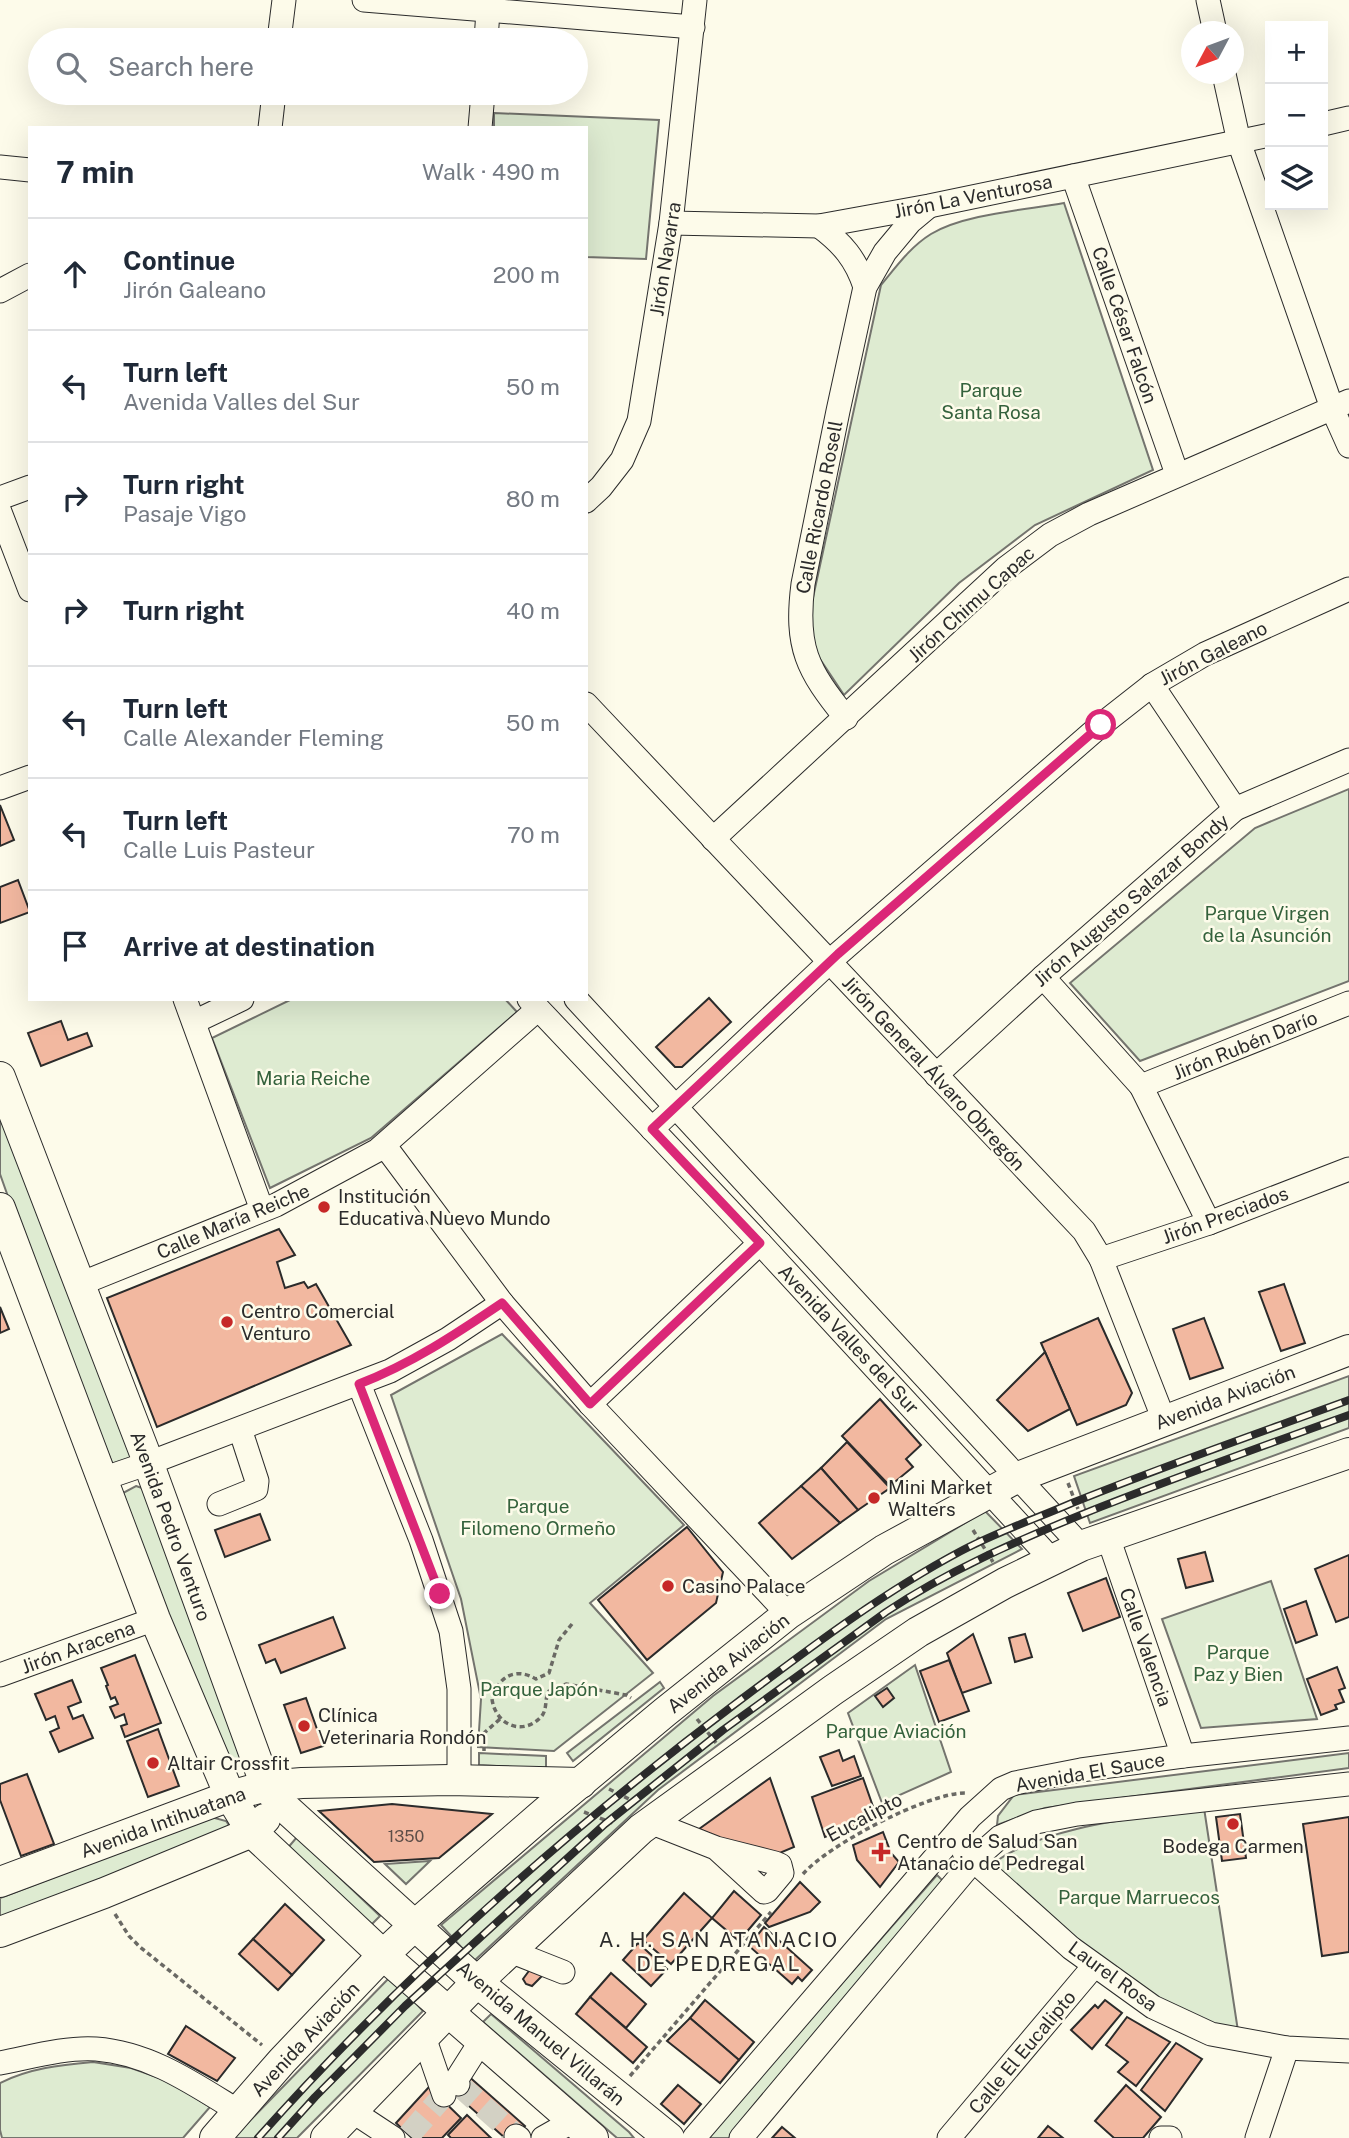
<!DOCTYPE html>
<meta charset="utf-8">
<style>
body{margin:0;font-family:"Public Sans",sans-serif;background:#f2f2f3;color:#1f2937}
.controls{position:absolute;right:21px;top:21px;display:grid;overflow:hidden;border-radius:0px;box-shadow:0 7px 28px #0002}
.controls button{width:63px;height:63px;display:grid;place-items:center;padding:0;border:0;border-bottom:2px solid #e0e1e3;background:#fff;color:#1f2937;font:35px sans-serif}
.compass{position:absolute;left:1181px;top:21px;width:63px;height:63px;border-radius:50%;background:#fff;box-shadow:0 7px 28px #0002;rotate:229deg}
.stop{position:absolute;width:21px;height:21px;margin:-16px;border:5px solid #db2777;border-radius:50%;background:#fff}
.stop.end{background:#db2777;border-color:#fff;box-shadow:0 2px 7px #0008}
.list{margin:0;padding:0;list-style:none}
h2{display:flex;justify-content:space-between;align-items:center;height:91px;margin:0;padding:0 28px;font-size:30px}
h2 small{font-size:23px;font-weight:400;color:#747a83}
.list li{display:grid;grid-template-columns:46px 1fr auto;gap:21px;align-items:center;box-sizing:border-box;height:112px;padding:0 28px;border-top:2px solid #e0e1e3}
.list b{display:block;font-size:26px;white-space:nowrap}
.list p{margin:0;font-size:23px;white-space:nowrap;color:#747a83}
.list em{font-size:23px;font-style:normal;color:#747a83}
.icon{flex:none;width:38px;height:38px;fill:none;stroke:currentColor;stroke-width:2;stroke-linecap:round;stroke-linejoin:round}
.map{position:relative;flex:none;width:1349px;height:2138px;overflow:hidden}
.search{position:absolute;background:#fff;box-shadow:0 7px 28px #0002;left:28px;top:28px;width:560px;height:77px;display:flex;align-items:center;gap:18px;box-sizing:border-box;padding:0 24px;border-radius:38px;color:#747a83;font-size:26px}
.panel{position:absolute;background:#fff;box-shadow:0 7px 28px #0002;left:28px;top:126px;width:560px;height:875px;border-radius:0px}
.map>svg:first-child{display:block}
.green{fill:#deebd1;stroke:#74746e;stroke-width:2}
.building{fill:#f2b8a0;stroke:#2b2b2b;stroke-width:2}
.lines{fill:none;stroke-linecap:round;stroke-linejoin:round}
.minor-tunnel{stroke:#d3d1c4;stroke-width:23;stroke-dasharray:23 11;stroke-linecap:butt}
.minor-casing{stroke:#2b2b2b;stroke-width:25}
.major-casing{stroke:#2b2b2b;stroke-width:32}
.path{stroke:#6a6964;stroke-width:3.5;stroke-dasharray:5 3.5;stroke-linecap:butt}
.minor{stroke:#fdfbea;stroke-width:23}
.major{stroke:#fdfbea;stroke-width:30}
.rail-casing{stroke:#2b2b2b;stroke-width:8}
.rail{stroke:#fdfbea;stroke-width:5;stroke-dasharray:16;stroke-linecap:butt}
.route{stroke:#db2777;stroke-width:9}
.poi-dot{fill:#c62828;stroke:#fdfbea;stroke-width:2.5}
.labels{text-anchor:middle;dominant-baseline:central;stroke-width:5;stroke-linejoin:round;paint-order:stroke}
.number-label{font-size:16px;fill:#5d4e48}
.street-label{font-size:19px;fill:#2b2b2b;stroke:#fdfbea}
.park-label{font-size:19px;fill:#34623c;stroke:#fdfbea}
.poi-label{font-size:19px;fill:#2b2b2b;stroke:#fdfbea;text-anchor:start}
.neighbourhood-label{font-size:21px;letter-spacing:2px;fill:#2b2b2b;stroke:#fdfbea}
</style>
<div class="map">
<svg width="1349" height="2138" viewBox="0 0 1349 2138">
<rect width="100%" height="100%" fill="#fdfbea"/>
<g class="green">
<polygon points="494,113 659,120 646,259 586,257 586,128 494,128"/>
<path d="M1064,203L1153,470L1035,525L959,583L844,695L814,650L809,616L881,285C896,267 910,247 931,234C964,214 1025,210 1064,203Z"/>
<polygon points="1349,789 1349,981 1140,1061 1070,983 1255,828"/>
<polygon points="292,999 505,999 517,1012 371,1138 270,1188 212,1038"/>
<polygon points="0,1112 134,1458 114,1468 38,1281 0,1174"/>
<polygon points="502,1334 684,1525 590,1603 653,1673 554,1751 478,1747 481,1699 461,1599 391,1395"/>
<polygon points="1349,1376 1349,1428 1090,1523 1074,1476"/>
<polygon points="136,1486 145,1489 243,1765 233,1767 224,1766 123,1493"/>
<polygon points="985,1511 1022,1549 886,1619 658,1790 474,1961 441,1925 713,1696 869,1581"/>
<polygon points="1271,1581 1317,1719 1201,1728 1162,1619"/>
<polygon points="915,1665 951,1772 882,1803 848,1713"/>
<polygon points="660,1682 664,1688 573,1761 567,1753"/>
<polygon points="479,1753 546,1756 546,1769 479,1765"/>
<polygon points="1349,1753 1349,1768 1045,1808 997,1825 998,1816 1014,1795"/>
<path d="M1204,1808L1238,2031C1140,2006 1072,1939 998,1875L995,1862C1047,1825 1140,1818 1204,1808Z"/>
<polygon points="211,1817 226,1821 231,1828 0,1925 0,1898"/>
<polygon points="297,1837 380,1916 368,1928 286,1850"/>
<polygon points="430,1861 406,1884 385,1864"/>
<polygon points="937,1875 944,1882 729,2138 706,2138"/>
<polygon points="391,1976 423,2011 297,2138 233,2138"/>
<polygon points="491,2014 629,2132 634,2138 617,2138 483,2022"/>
<path d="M93,2062L131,2068L168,2081L210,2107L183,2138H2L0,2130V2083C30,2068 60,2065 93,2062Z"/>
</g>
<g class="building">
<polygon points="0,805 14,840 0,846"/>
<polygon points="18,880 30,912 0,923 0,887"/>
<polygon points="709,998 731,1022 682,1067 675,1067 656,1047"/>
<polygon points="61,1021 68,1040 87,1033 92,1046 41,1066 28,1033"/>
<polygon points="279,1229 295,1255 277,1262 285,1288 304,1282 308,1288 316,1284 351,1345 157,1427 107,1298"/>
<polygon points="1284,1284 1305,1343 1281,1351 1259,1292"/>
<polygon points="0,1307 9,1329 0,1333"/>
<polygon points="1098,1318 1132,1393 1126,1405 1077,1425 1041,1343"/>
<polygon points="1204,1318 1223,1368 1190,1379 1173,1329"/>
<polygon points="1045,1352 1070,1409 1028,1431 997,1400"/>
<polygon points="880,1399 921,1445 906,1459 913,1467 890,1486 842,1436"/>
<polygon points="847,1442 890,1488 858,1510 821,1468"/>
<polygon points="821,1468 858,1510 840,1523 801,1486"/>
<polygon points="801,1486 840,1523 792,1559 759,1523"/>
<polygon points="260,1514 270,1540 225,1557 215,1530"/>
<polygon points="687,1527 723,1572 716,1603 647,1660 598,1600"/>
<polygon points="1205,1552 1213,1581 1186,1588 1178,1559"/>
<polygon points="1349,1555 1349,1617 1336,1622 1315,1569"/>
<polygon points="1106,1578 1120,1617 1083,1631 1068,1593"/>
<polygon points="1306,1601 1317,1635 1296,1643 1284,1609"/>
<polygon points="333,1617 345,1648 281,1673 275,1659 266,1663 259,1645"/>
<polygon points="973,1634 991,1683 962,1693 947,1653"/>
<polygon points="1025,1634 1032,1657 1015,1662 1009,1638"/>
<polygon points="135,1655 161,1723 125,1737 121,1726 127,1724 124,1714 115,1718 110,1707 118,1704 115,1697 111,1699 106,1686 108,1685 101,1668"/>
<polygon points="949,1660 969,1711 939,1722 920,1671"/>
<polygon points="1337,1667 1345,1688 1339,1690 1344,1702 1335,1705 1337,1709 1321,1715 1307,1679"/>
<polygon points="72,1680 81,1702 68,1707 73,1719 83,1715 93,1738 59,1752 50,1732 59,1728 55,1716 46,1720 35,1694"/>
<polygon points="887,1688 894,1698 883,1707 875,1696"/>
<polygon points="306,1698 323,1746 301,1753 284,1705"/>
<polygon points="158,1729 179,1786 148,1797 127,1741"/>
<polygon points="839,1750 843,1761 854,1756 861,1776 832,1786 820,1757"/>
<polygon points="27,1774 54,1844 21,1856 0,1800 0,1784"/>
<polygon points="770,1778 794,1847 775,1855 734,1846 699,1829"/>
<polygon points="863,1778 877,1818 825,1837 812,1797"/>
<polygon points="392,1804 492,1814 439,1858 374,1862 319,1811"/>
<polygon points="1240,1814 1246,1858 1222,1861 1216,1817"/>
<polygon points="1349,1817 1349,1952 1322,1956 1303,1824"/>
<polygon points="883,1832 891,1853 899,1862 880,1887 857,1860 853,1845"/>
<polygon points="800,1882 820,1902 810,1912 769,1927 765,1923"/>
<polygon points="734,1891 761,1915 739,1941 712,1918"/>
<polygon points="684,1893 712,1918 671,1964 643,1940"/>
<polygon points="285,1904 324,1940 292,1975 253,1939"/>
<polygon points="764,1927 812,1970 802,1981 798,1977 792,1984 749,1946"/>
<polygon points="253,1939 292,1975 278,1990 239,1954"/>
<polygon points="638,1943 667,1969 651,1986 623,1960"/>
<polygon points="534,1964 546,1972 532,1986 526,1984 523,1979"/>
<polygon points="611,1973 646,2004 626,2028 590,1997"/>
<polygon points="590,1997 647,2047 633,2063 576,2014"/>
<polygon points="705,2000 754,2042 739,2060 690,2018"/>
<polygon points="1105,2000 1122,2013 1092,2049 1071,2030 1095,2005 1098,2008"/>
<polygon points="1127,2017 1170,2042 1136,2086 1118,2072 1128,2062 1106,2045"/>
<polygon points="690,2018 739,2060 720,2083 667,2041"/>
<polygon points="186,2026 235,2058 217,2081 168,2054"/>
<polygon points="1176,2043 1202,2059 1165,2111 1141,2090"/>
<polygon points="466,2074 525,2126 514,2138 505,2138 452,2091"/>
<polygon points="678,2085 701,2104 684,2124 661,2104"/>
<polygon points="1126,2085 1161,2117 1143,2138 1114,2138 1095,2121"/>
<polygon points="429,2087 461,2118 442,2138 412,2138 396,2123"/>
<polygon points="467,2115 491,2138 451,2138 448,2135"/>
<polygon points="1048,2126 1063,2138 1038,2138"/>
<polygon points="782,2127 795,2138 772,2138"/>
</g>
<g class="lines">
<g class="minor-tunnel">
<polyline points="458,2084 516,2136"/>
<polyline points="409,2135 444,2095"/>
</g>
<defs>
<g id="minor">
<polyline points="364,0 693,27"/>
<polyline points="1208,0 1215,32"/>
<polyline points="279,40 284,0"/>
<polyline points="486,40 488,11"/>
<polyline points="1224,74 1239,142 1332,408 1349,446"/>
<polyline points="1323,124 1349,118"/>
<polyline points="270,128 274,93"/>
<polyline points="480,128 483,93"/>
<polyline points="0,167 30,170"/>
<polyline points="1073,176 1177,474"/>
<polyline points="671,223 819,226 929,206 1270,135"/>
<path d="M819,226C842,243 856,259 865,287"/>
<polyline points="0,291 30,275"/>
<polyline points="0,498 30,487"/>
<polyline points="586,501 601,487 622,460 639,421 671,223 695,0"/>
<polyline points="0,512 30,590"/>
<polyline points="1152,685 1235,809"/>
<polyline points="586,704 1084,1231 1101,1259 1164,1420"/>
<path d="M846,718C807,670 795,647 803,584L838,411L865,287L885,252L910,222L928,207"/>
<polyline points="0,788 30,777"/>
<polyline points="713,839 1006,568 1050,535 1089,514 1349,401"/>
<polyline points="1043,977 1141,1086 1209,1223"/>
<polyline points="185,999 262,1210"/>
<polyline points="529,999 760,1243 1051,1559"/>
<polyline points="576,999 1081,1546"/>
<polyline points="194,1022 242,999"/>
<polyline points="936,1075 1043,977 1235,809 1349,760"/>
<polyline points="1141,1086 1349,1003"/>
<polyline points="652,1129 838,954 1101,725 1152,685 1205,654 1349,589"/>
<polyline points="385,1146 502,1303 590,1404 788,1614"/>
<polyline points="1101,1259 1209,1223 1349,1169"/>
<polyline points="80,1284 276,1205 378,1150 538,1009"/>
<polyline points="359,1384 421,1540 451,1631 459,1689 459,1781"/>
<polyline points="590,1404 760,1243"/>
<polyline points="102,1479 149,1463 390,1371 448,1339 502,1303"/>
<polyline points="219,1504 256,1489 257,1481 240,1429"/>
<polyline points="1108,1537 1183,1756"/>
<polyline points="0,1675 155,1619"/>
<polyline points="650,1822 716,1848 775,1863 780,1865 782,1873 767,1891 764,1892 716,1848"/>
<polyline points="964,1852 1071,1948 1153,2007 1211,2034 1287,2048 1349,2051"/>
<polyline points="510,1951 563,1972"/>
<polyline points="424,2037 444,2095"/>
<path d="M0,2063C31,2057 65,2047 96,2049C150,2053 194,2084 238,2111"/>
<polyline points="458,2084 455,2082 481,2041"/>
<polyline points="352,2111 393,2138"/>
<polyline points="516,2136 519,2138"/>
<polyline points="543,2138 573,2121"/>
<polyline points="694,2138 970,1817 1001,1789 1015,1783 1081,1770 1183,1756 1349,1738"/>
<polyline points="741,2138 974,1860 1000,1837 1036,1822 1077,1814 1349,1784"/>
<polyline points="949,2138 1094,1966"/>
<polyline points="1161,2138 1170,2138"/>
<polyline points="1257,2138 1287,2048"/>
</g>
<g id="major">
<polyline points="0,1077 144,1451 266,1786 281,1804 477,1982 669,2138"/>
<polyline points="0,1208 155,1619 230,1796 252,1832 383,1955 593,2138"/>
<polyline points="0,1882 230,1796 266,1786 302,1783 450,1780 581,1783"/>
<polyline points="0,1932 104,1893 252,1832 265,1819"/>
<polyline points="215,2138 282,2061 383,1955 414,1926 545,1812 665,1712 788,1614 884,1550 1018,1477 1349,1350"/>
<polyline points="326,2138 477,1982 641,1829 833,1690 918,1632 1005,1583 1081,1546 1349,1453"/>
</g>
</defs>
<use href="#minor" class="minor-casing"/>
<use href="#major" class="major-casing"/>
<g class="path">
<polyline points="1068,1483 1078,1509"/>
<polyline points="973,1530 993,1562"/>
<path d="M572,1624L559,1640L549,1673L536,1679C516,1667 498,1676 492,1699C495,1724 522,1737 541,1717C548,1709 544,1699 549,1691L566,1684L626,1695L631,1698"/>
<polyline points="697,1719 717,1744"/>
<polyline points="484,1751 484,1733 500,1719"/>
<polyline points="609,1789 637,1803"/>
<polyline points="584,1812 613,1823"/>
<path d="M803,1874C828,1845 927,1793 965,1793"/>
<polyline points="115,1914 129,1936 140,1947 262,2045"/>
<polyline points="630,2076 771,1912"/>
</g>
<use href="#minor" class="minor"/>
<use href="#major" class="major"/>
<defs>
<g id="rail">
<path d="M258,2138C402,1976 566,1831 739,1701C811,1647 882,1593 961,1551C997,1532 1035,1519 1072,1503C1164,1466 1256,1434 1349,1400"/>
<path d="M278,2138L315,2097L405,2006L605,1824L723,1730L886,1612C948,1571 1014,1542 1083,1514C1171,1479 1260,1447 1349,1415"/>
</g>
</defs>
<use href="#rail" class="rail-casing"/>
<use href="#rail" class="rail"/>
</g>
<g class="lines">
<path class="route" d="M440,1594L359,1384C411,1364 456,1334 502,1303L590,1404L760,1243L652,1129L838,954L1101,725"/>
</g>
<g class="poi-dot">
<circle cx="324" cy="1207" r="7"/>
<circle cx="227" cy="1322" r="7"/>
<circle cx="874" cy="1498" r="7"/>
<circle cx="668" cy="1586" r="7"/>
<circle cx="304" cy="1726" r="7"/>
<circle cx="153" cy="1763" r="7"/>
<circle cx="1233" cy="1824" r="7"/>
<path d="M877.5 1841.5h7v7h7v7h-7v7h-7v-7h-7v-7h7z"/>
</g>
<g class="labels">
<g class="number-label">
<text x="406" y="1836">1350</text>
</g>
<g class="street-label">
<text transform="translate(973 196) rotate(-11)">Jirón La Venturosa</text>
<text transform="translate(665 259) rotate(-81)">Jirón Navarra</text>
<text transform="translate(1125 325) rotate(71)">Calle César Falcón</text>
<text transform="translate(819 507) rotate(-79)">Calle Ricardo Rosell</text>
<text transform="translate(971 604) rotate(-42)">Jirón Chimu Capac</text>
<text transform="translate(1213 653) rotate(-27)">Jirón Galeano</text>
<text transform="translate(1131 900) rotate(-41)">Jirón Augusto Salazar Bondy</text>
<text transform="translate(1245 1045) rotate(-22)">Jirón Rubén Darío</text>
<text transform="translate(934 1073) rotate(47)">Jirón General Álvaro Obregón</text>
<text transform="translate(1225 1215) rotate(-20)">Jirón Preciados</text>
<text transform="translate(233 1221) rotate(-23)">Calle María Reiche</text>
<text transform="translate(849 1339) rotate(47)">Avenida Valles del Sur</text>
<text transform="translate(1225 1397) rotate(-21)">Avenida Aviación</text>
<text transform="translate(171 1526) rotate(70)">Avenida Pedro Venturo</text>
<text transform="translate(78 1647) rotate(-20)">Jirón Aracena</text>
<text transform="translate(1146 1647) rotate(71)">Calle Valencia</text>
<text transform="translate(728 1663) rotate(-38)">Avenida Aviación</text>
<text transform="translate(1090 1772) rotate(-10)">Avenida El Sauce</text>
<text transform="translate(864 1817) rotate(-28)">Eucalipto</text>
<text transform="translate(163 1822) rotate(-20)">Avenida Intihuatana</text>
<text transform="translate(1113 1976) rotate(36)">Laurel Rosa</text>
<text transform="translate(541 2033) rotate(40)">Avenida Manuel Villarán</text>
<text transform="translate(305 2039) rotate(-47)">Avenida Aviación</text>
<text transform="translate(1022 2052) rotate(-50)">Calle El Eucalipto</text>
</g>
<g class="park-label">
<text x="991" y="390">Parque<tspan x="991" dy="22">Santa Rosa</tspan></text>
<text x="1267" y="913">Parque Virgen<tspan x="1267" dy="22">de la Asunción</tspan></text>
<text x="313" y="1078">Maria Reiche</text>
<text x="538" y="1506">Parque<tspan x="538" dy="22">Filomeno Ormeño</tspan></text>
<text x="1238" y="1652">Parque<tspan x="1238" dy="22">Paz y Bien</tspan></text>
<text x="539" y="1689">Parque Japón</text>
<text x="896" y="1731">Parque Aviación</text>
<text x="1139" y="1897">Parque Marruecos</text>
</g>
<g class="poi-label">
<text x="338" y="1196">Institución<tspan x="338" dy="22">Educativa Nuevo Mundo</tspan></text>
<text x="241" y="1311">Centro Comercial<tspan x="241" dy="22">Venturo</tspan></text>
<text x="888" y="1487">Mini Market<tspan x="888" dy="22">Walters</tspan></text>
<text x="682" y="1586">Casino Palace</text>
<text x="318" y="1715">Clínica<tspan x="318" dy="22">Veterinaria Rondón</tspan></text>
<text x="167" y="1763">Altair Crossfit</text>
<text x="897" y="1841">Centro de Salud San<tspan x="897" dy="22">Atanacio de Pedregal</tspan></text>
<text x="1233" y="1846" text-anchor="middle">Bodega Carmen</text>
</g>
<g class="neighbourhood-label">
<text x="719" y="1939">A. H. SAN ATANACIO<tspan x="719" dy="24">DE PEDREGAL</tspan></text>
</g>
</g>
</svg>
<div class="controls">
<button>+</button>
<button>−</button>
<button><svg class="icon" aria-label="layers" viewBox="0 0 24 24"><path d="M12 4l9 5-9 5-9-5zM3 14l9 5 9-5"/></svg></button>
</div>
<svg class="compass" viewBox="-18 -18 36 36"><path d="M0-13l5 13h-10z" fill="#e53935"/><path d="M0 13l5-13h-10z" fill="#747a83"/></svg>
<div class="stop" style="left:1101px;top:725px"></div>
<div class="stop end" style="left:440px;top:1594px"></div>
<div class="search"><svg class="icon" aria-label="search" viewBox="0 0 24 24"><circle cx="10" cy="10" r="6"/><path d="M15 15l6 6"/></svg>Search here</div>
<section class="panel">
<h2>7 min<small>Walk · 490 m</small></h2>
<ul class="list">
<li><svg class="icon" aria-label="ahead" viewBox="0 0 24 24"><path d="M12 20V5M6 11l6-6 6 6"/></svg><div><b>Continue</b><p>Jirón Galeano</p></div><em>200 m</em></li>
<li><svg class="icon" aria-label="left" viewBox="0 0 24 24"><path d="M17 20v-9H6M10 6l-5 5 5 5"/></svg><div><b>Turn left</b><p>Avenida Valles del Sur</p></div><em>50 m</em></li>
<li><svg class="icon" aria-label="right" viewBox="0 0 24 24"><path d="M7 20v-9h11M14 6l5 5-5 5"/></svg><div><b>Turn right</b><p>Pasaje Vigo</p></div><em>80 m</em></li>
<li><svg class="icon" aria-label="right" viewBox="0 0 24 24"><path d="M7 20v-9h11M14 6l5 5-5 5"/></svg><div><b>Turn right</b></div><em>40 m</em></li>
<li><svg class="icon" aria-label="left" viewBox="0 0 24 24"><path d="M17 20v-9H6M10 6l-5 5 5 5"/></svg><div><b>Turn left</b><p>Calle Alexander Fleming</p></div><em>50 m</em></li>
<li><svg class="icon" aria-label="left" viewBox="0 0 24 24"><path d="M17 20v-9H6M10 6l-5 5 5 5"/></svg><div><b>Turn left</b><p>Calle Luis Pasteur</p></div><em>70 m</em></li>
<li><svg class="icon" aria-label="arrive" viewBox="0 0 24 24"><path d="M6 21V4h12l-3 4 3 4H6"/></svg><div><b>Arrive at destination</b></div></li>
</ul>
</section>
</div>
